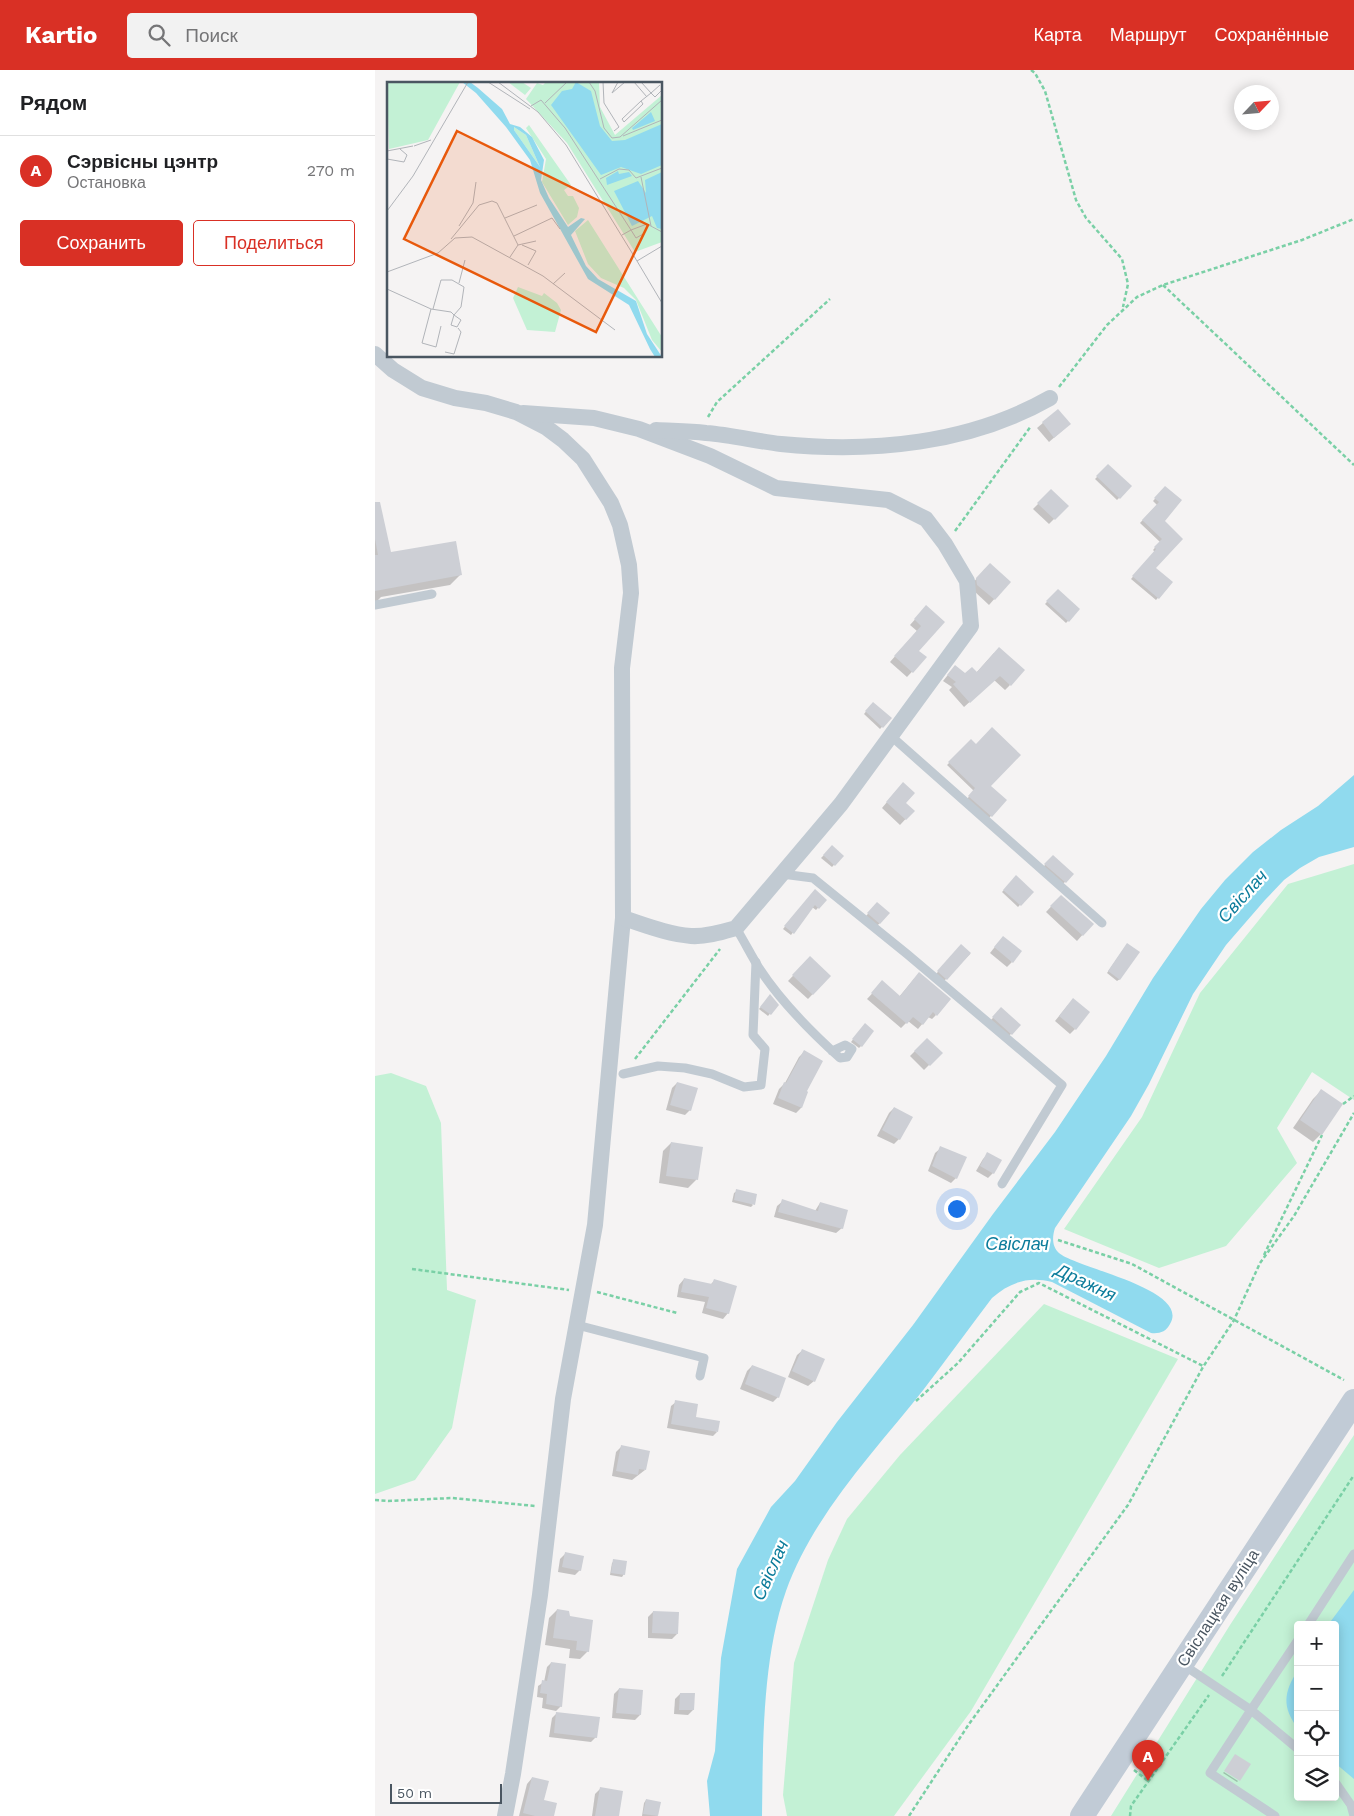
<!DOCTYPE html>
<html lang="ru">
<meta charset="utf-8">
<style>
body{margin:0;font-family:"Work Sans",sans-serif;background:#f2f2f2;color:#202124}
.controls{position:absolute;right:15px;bottom:15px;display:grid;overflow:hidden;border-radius:5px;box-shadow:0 2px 12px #0003}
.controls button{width:45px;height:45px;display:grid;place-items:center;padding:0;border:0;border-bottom:1px solid #e0e0e0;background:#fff;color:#202124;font:25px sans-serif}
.compass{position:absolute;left:859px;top:15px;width:45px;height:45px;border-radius:50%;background:#fff;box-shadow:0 2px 12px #0003;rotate:64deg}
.scale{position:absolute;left:15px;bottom:12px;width:112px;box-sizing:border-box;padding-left:5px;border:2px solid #4a5661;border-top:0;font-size:14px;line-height:18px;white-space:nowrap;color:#4a5661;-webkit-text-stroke:4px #fff;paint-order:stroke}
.you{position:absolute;left:581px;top:1138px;width:18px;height:18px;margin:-12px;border:4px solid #fff;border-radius:50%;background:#1a73e8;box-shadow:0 0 0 8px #1a73e833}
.badge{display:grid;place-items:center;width:32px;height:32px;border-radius:50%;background:#d93025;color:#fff;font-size:16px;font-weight:700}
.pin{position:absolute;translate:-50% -41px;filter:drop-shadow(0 1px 2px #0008)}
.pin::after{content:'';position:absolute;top:26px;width:18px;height:15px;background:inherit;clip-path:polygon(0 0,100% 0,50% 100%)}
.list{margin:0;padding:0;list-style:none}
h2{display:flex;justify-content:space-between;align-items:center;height:65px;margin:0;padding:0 20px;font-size:21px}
h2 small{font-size:16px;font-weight:400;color:#757577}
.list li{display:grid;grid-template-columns:32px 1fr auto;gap:15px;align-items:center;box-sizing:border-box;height:70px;padding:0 20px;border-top:1px solid #e0e0e0}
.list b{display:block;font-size:19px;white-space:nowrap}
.list p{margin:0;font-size:16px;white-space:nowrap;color:#757577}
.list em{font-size:16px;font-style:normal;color:#757577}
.actions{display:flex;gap:10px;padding:15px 20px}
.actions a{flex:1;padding:11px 0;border:1px solid #d93025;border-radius:5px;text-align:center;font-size:18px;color:#d93025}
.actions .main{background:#d93025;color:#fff}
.icon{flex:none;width:28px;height:28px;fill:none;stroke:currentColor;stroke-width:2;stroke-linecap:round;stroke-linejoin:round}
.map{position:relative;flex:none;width:979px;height:1746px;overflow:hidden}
header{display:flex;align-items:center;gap:30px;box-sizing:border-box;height:70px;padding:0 25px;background:#d93025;color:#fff}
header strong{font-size:24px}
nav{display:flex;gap:28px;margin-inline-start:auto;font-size:18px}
.search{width:350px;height:45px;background:#f2f2f2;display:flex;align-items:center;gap:12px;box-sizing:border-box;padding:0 18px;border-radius:5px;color:#757577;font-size:19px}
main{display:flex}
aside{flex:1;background:#fff}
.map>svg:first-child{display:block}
.green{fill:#c3f1d5;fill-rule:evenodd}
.water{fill:#90daee}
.shadow{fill:#0003}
.building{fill:#cdcfd5}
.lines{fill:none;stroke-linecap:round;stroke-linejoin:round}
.path{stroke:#7ad0a6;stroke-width:2.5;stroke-dasharray:4 2.5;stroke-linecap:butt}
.service{stroke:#c1cad2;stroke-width:9}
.minor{stroke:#c1cad2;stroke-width:16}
.secondary{stroke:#c1cbd6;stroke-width:24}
.labels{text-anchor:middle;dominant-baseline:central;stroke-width:4.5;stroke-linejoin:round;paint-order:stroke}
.street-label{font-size:16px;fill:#4a5661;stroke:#fff}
.water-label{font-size:18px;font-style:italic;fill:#0c7c9b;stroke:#fff}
.inset-road{fill:none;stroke:#b1b4b9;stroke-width:1}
.view{fill:#e8590c;fill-opacity:0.15;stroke:#e8590c;stroke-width:2.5}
.inset-edge{fill:none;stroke:#4a5661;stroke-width:2.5}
</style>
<header>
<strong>Kartio</strong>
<div class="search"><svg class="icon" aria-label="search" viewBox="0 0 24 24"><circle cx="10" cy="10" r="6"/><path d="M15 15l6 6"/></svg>Поиск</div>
<nav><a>Карта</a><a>Маршрут</a><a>Сохранённые</a></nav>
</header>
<main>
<aside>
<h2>Рядом<small></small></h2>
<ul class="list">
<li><span class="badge">A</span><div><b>Сэрвісны цэнтр</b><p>Остановка</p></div><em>270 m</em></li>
</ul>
<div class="actions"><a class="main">Сохранить</a><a>Поделиться</a></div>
</aside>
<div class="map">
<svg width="979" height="1746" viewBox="0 0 979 1746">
<rect width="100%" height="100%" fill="#f5f3f3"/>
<g class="green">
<polygon points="979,794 979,1030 937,1002 902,1058 922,1093 851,1176 784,1198 689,1159 767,1047 825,923 913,814"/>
<polygon points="16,1003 51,1016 66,1053 72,1220 101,1230 77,1358 40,1410 0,1424 0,1006"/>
<polygon points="669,1234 803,1289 596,1641 519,1746 412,1746 408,1725 419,1593 453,1490 472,1449 525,1385"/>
<path d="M979,1365V1746H736L855,1555ZM923,1555H960V1727H923Z"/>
</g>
<g class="water">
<path d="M979,705V777L944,787L925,798L909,810L890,830L851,875L818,924L774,1014L756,1046L680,1158C677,1167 677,1177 684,1183C701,1198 816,1219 795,1254C791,1262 784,1264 776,1263L677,1212C654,1206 635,1212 617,1228C594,1258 572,1289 549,1319C500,1381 438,1445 411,1521C387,1589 388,1675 387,1746H335L332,1711L340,1681L346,1588L362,1499L396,1437L420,1411L462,1352L538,1255L618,1144L680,1062L731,986L778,908L826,839L850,810L878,782L906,760L943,736Z"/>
<polygon points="979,1520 979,1709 960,1693 960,1555 953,1555"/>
<path d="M923,1600V1659C907,1637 908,1623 923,1600Z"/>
</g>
<g class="shadow">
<polygon points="683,340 689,359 674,372 662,358"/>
<polygon points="733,396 755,417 742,430 720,409"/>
<polygon points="790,418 788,451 806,469 779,498 796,513 781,530 756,509 780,482 778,480 785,472 765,453 782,435 778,431"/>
<polygon points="676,421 692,436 674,454 658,439"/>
<polygon points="0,443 16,484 86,504 75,515 6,527 0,533"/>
<polygon points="610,499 634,512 614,535 598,520 597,514"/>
<polygon points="683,520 704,539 691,553 670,534"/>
<polygon points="551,537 543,581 550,588 532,607 515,592 542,561 535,555"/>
<polygon points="619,583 635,615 630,620 619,610 589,637 574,620 577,617 568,611 576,601 590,605 601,603"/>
<polygon points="498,633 515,648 505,659 489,644"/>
<polygon points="596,671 614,716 630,730 614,748 592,729 599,721 572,695"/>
<polygon points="523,719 529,733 538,741 525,755 507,738"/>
<polygon points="457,777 467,786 457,797 446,788"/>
<polygon points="678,787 697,804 688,814 668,797"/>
<polygon points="641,807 657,822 643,837 627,822"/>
<polygon points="438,823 450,830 441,840 437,837 416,865 408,859"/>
<polygon points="686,826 717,854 702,871 671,842"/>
<polygon points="502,834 513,844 502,856 491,846"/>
<polygon points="623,873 637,892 632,897 615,883"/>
<polygon points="586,876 595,884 569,911 561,904"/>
<polygon points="750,877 745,909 742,911 732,903"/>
<polygon points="435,888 455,906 433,929 413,911"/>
<polygon points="539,909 561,945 557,949 553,947 543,959 533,951 526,958 492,929 508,912 524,927"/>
<polygon points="393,928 402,935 393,946 384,939"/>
<polygon points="693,935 700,959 695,964 680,951"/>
<polygon points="626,939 644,955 634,966 616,950"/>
<polygon points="488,957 486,976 484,978 476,972"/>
<polygon points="552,969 566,983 549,1000 535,986"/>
<polygon points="429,982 432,1022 426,1038 421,1043 398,1034 404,1019 410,1013 424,987"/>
<polygon points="302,1013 315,1040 310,1045 291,1040 297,1018"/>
<polygon points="946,1021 946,1064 938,1072 918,1058 938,1029"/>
<polygon points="519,1038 524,1069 519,1074 502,1066 514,1043"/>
<polygon points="296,1073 326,1078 321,1110 313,1118 284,1113 288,1081"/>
<polygon points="566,1078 581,1108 576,1113 553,1101 560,1083"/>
<polygon points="613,1084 618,1103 613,1108 601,1101 608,1089"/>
<polygon points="362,1121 378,1135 376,1137 357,1132 359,1123"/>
<polygon points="408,1131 440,1141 445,1133 467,1158 461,1163 399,1147 402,1136"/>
<polygon points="309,1209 335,1215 339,1211 353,1243 348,1249 327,1243 330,1232 302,1227 304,1215"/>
<polygon points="428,1280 439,1311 433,1316 413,1307 422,1285"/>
<polygon points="377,1296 403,1327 398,1332 365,1319 372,1301"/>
<polygon points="301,1332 320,1348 342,1362 338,1366 292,1358 296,1336"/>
<polygon points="246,1377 270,1400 257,1410 237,1406 241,1382"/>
<polygon points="190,1484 205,1500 200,1505 183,1502 185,1489"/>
<polygon points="239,1491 249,1504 247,1507 235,1505 237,1493"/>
<polygon points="182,1540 194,1548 213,1581 205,1589 194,1588 195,1579 170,1575 174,1548"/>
<polygon points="278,1542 302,1564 297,1569 273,1568 273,1547"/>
<polygon points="176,1593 186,1636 181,1641 167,1638 168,1628 162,1627 163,1616 169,1612 172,1597"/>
<polygon points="244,1619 265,1645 260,1650 237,1648 239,1624"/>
<polygon points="305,1624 318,1640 313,1645 299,1644 300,1629"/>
<polygon points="182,1643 221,1667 216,1672 174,1667 177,1648"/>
<polygon points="849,1702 863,1711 862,1712 848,1703"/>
<polygon points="157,1708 168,1731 178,1746 144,1746 152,1714"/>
<polygon points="225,1719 242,1746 217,1746 220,1724"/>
<polygon points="271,1730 284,1733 282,1746 267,1746 269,1733"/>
</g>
<g class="building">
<polygon points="683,339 696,354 679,368 667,352"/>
<polygon points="733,394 757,416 745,429 721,406"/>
<polygon points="790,416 807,430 790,451 808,469 781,498 798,512 784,529 757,506 781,479 779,477 787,469 767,450 784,432 779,428"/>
<polygon points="676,419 694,436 680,450 662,433"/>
<polygon points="0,432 5,432 16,482 81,471 87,505 0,521 0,485 3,485 0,469"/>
<polygon points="615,493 636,512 620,530 602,515 601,508"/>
<polygon points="683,519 705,539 694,552 671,531"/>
<polygon points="551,535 570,552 544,581 552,587 538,603 519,586 546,556 539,549"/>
<polygon points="624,577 650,600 636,616 625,606 595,633 578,614 581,612 572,605 580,595 590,603 597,597 602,602"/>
<polygon points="498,632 517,648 508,658 490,641"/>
<polygon points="617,657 646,685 616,716 632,730 617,747 593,726 600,718 573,692 596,669 601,674"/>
<polygon points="528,712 540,723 531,733 540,741 531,750 511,732"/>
<polygon points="457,775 469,786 460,796 448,785"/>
<polygon points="678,785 699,804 691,813 669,794"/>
<polygon points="641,805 659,822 646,836 628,820"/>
<polygon points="440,819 452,830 444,839 440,835 419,864 409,856"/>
<polygon points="686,825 719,854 708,866 675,836"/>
<polygon points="502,832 515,843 505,854 492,843"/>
<polygon points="628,866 647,881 638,893 619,877"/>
<polygon points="752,873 765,882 745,910 733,901"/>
<polygon points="586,874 596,883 572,910 562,901"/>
<polygon points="435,886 456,906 438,925 417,905"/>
<polygon points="544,902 576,929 562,946 558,942 548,955 538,947 532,954 496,923 507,910 525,926"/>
<polygon points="395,924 404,935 396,945 385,937"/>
<polygon points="698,928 715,942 701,960 684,946"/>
<polygon points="626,937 646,955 637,965 617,947"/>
<polygon points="490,953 499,961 487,977 477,969"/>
<polygon points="552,968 568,983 555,996 539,981"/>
<polygon points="429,980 448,991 432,1021 433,1022 427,1038 403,1028 409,1012 411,1013"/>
<polygon points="302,1012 323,1018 316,1041 295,1035"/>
<polygon points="946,1019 968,1034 947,1065 925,1050"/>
<polygon points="519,1037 538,1047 525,1070 507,1060"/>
<polygon points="296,1072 328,1077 323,1110 291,1106"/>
<polygon points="565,1076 592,1087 582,1109 557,1096"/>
<polygon points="612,1082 627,1090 619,1104 605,1096"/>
<polygon points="361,1119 382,1124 380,1135 359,1130"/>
<polygon points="407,1129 443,1141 445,1132 473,1140 468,1159 403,1142"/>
<polygon points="309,1208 337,1214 339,1209 362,1216 354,1244 331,1238 334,1227 306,1222"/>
<polygon points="427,1279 450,1289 440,1312 417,1301"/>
<polygon points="377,1295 411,1308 404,1328 370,1314"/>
<polygon points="300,1330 323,1334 321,1347 345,1351 343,1362 296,1354"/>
<polygon points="246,1375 275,1381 271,1400 264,1399 263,1405 241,1401"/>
<polygon points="190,1482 209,1486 206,1501 187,1497"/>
<polygon points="238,1489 252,1491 250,1505 236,1503"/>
<polygon points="182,1539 194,1541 195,1546 218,1550 214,1582 201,1580 202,1571 178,1568"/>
<polygon points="278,1541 304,1542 303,1564 277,1563"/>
<polygon points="176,1592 191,1594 187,1637 171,1634 172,1624 165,1623 167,1610 172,1611"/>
<polygon points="244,1618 268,1620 266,1645 241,1643"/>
<polygon points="305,1623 320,1623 319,1640 304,1640"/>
<polygon points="181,1642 225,1647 222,1668 179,1663"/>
<polygon points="860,1684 876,1694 865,1711 849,1701"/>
<polygon points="157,1707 174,1711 169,1730 182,1733 179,1746 160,1746 148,1743"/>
<polygon points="225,1717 248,1721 244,1746 220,1746"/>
<polygon points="271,1729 286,1732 283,1746 268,1744"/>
</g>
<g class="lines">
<g class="path">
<polyline points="656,0 660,3 670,21 701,130 711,148 747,189 753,214 748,237"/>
<polyline points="788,215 979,395"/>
<polyline points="684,317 732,255 762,227 788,215 927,170 979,149"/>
<polyline points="333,347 342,332 455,229"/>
<polyline points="580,461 656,356"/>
<polyline points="260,989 345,879"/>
<polyline points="968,1034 979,1026"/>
<polyline points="683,1170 757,1194 969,1310"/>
<polyline points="889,1185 947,1065"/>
<polyline points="37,1199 194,1220"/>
<polyline points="222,1222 302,1243"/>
<polyline points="541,1331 583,1293 645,1222 664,1213 828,1296"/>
<polyline points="0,1430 13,1431 77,1428 160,1436"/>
<polyline points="847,1606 979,1405"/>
<polyline points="759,1700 773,1711"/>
<polyline points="534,1746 594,1654 753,1435 828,1297 859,1250 885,1193 919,1146 979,1043"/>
<polyline points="755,1746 756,1736 834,1625"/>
</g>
<g class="service">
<polyline points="0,535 57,524"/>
<polyline points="516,666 727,853"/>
<polyline points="407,804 438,808 532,884 687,1015 627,1114"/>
<path d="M361,858C369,871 376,885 384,898C406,932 435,961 465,988L472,987L477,979L470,975L457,981"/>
<polyline points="248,1004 283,996 310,998 337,1004 369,1017 386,1015 390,979 378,965 381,892"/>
<polyline points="202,1255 329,1288 325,1306"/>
<polyline points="933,1555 979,1484"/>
<polyline points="807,1594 876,1640 923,1570"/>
<polyline points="960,1712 976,1735 979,1746"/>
<polyline points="900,1746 835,1703 876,1640 923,1679"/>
</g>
<g class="minor">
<polyline points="0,284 18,300 47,318 80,328 111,333 141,342 172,358 188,370 208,389 236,433 245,455 254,495 256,523 247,598 248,848 220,1155 188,1329 165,1525 138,1704 130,1746"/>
<path d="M148,343L219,348L264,359L335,386L401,418L513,430L551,449L570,474L592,511L596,556L466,734L361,858C347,862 331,867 316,866C292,864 270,855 248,848"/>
<path d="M281,360C298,361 314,361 331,363C356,365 381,371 406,374C497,383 594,374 675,328"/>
</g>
<polyline class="secondary" points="707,1746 979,1331"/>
</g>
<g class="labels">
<g class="street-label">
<text transform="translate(843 1538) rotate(-57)">Свіслацкая вуліца</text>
</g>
<g class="water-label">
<text transform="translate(867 826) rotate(-48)">Свіслач</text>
<text x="642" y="1173">Свіслач</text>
<text transform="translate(711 1212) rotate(25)">Дражня</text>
<text transform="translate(395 1500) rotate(-66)">Свіслач</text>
</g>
</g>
<g transform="translate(12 12)">
<rect width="275" height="275" fill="#f5f3f3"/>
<path d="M0,0H73L41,58L2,67ZM121,0H135L144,6L138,13ZM159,0H212L213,25L228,53L275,13V160L248,170L180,61L139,17L150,1L156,3ZM142,43L184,103L177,108L181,114H186L192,126L190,135L181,143L155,100L159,77L139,46ZM127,45L139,53L153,85L127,48ZM201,138L275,255V270L265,258L249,218L237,206L214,196L201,182L188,149ZM131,205L155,214L157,211L170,221L174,228L168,250L140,248L126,216Z" fill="#c3f1d5"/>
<path d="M75,0H83L91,6L115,27L123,42L133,45L145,55L157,78L154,98L162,116L181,145L194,136L198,137L184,153L199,184L211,197L249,219L260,252L275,275H268L263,267L242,223L201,197L153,111L143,78L119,45L89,11ZM127,45L139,53L153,85L127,48ZM189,0L204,9L213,44L225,59L238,58L275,42V83L254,92L234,85L214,93L164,23L175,9L185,7ZM264,30L268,39L246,48L245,46ZM231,89L232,92L242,90L245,94L220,103L219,96ZM275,90V147L270,146L265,134L245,144L227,109L251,99L259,111L258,98Z" fill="#90daee" fill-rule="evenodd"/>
<path class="inset-road" d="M101,0L143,27M111,0L151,30L179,63L250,179L275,164M202,0L208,9L217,46L225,56L233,55L275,18M216,0L217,21L232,45L227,49M231,0L225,11L238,0M247,0L260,15M254,0L264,11L254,19L235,37L237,40L256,22L254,19M273,3L264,11L268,15L275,8M158,21L180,0M144,24L154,18L178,46L244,148L235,153M236,54L275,38M27,64L44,58M0,69L26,64M0,77L17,80L20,73L13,67M254,95L264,144M213,97L232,87L242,88L249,96L275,86M0,129L26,94L81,0M118,136L150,123M72,144L86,121L89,100M258,151L249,156L244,148L260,142L275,150M127,154L165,136L173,147M64,157L92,123L105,119L110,121L131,163L123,175M131,163L149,159M135,163L149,169L141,183M250,179L275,221M0,190L51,171L68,156L85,155L156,194L228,248M72,201L78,178M166,202L178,191M0,207L44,227L64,230L67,233L64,243L70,245L74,238L67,233L74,225L77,205L65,198H54L46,227M44,227L35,261L49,265L54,244M58,270L67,272L74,250L71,246"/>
<path class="view" d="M70,49L261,143L209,250L17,157Z"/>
<rect width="275" height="275" class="inset-edge"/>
</g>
</svg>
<div class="controls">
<button>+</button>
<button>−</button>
<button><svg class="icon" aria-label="locate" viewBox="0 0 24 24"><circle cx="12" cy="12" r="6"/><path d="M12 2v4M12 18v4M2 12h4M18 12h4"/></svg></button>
<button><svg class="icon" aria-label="layers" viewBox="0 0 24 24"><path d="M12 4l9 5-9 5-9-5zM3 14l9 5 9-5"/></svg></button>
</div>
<svg class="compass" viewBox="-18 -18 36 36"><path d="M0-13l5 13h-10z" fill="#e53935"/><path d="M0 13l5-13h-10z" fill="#757577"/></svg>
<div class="scale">50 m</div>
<div class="you"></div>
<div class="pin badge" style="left:773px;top:1711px">A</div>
</div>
</main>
